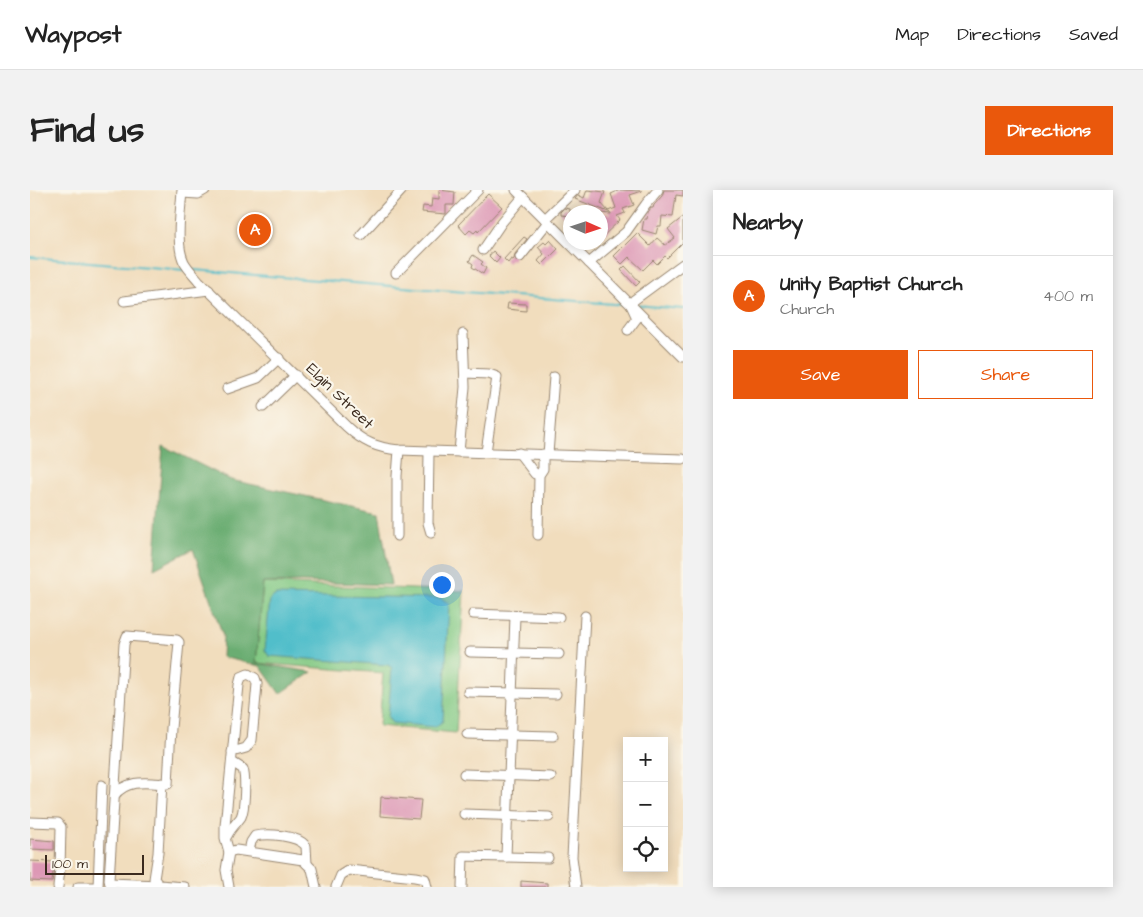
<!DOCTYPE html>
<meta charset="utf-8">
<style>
body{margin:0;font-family:"Architects Daughter",sans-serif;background:#f2f2f2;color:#222}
.controls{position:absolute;right:15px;bottom:15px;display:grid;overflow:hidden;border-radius:0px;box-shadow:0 2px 12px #0003}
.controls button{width:45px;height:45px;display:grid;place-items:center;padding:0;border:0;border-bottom:1px solid #e0e0e0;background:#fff;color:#222;font:25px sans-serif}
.compass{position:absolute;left:533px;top:15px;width:45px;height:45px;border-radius:50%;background:#fff;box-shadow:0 2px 12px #0003;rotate:93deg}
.scale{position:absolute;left:15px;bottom:12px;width:99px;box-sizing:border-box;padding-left:5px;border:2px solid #3b2a1e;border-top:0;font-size:14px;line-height:18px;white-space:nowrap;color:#3b2a1e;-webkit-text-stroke:4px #fbf7ec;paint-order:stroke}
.you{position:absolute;left:411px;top:394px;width:18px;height:18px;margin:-12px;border:4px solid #fff;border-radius:50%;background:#1a73e8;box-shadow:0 0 0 8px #1a73e833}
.badge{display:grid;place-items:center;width:32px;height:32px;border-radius:50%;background:#ea580c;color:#fff;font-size:16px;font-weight:700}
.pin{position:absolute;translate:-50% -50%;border:2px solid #fff;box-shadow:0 1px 5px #0006}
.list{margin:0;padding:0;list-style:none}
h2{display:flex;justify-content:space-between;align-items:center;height:65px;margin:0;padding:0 20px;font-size:21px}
h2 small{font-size:16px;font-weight:400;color:#767676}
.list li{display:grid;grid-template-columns:32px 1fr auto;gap:15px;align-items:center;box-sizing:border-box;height:80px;padding:0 20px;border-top:1px solid #e0e0e0}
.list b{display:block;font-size:19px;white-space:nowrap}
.list p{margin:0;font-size:16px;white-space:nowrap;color:#767676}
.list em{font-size:16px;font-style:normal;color:#767676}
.actions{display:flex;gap:10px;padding:15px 20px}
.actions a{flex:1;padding:11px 0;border:1px solid #ea580c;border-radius:0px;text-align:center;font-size:18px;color:#ea580c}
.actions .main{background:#ea580c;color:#fff}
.icon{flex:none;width:28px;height:28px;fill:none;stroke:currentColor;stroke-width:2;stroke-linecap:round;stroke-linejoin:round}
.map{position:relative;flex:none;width:653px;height:697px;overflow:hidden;border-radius:0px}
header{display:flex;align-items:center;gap:30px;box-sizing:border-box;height:70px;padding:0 25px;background:#fff;border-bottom:1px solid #e0e0e0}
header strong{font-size:24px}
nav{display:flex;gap:28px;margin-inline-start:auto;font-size:18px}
.intro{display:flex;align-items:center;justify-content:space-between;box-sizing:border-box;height:120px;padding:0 30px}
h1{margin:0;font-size:35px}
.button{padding:12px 22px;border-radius:0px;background:#ea580c;color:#fff;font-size:18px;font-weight:700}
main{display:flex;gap:30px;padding:0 30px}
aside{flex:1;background:#fff;border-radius:0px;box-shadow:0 2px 12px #0003}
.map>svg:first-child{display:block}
.green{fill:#83c984;stroke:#5f7a51}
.forest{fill:#6aad72;stroke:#526c48}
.water{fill:#51beca;stroke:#467474}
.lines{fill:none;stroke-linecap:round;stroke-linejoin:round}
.stream{stroke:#51beca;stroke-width:2}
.building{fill:#dd98b5}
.minor-casing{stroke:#96846e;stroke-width:11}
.minor{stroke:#fff;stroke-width:9}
.labels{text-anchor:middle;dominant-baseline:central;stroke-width:4.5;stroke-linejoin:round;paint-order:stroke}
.street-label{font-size:16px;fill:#3b2a1e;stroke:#fbf7ec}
</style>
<header>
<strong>Waypost</strong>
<nav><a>Map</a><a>Directions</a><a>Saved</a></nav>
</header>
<div class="intro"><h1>Find us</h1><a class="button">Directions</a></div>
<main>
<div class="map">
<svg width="653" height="697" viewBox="0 0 653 697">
<rect width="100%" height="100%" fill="#fbf7ec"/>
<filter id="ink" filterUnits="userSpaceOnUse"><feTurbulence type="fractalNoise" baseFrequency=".02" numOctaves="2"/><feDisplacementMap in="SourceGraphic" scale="10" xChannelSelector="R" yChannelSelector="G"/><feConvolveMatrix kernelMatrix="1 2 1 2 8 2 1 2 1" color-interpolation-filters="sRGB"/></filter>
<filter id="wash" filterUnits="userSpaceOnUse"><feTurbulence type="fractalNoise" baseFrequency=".0096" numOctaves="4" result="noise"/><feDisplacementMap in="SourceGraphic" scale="20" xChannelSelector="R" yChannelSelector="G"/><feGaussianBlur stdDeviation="1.12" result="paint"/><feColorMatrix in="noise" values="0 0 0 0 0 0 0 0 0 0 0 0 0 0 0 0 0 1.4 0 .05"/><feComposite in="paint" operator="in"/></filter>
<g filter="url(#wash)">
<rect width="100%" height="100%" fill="#f1ddbd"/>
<polygon class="green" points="233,393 434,401 426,543 349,536 353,483 226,473"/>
<polygon class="forest" points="133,256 201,290 349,322 361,395 272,392 233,393 226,473 282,482 250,504 230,476 192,467 193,446 163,359 124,379"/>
<polygon class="water" points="246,405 411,408 419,414 413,531 405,537 362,533 358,528 362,478 358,475 239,466 235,460 240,409"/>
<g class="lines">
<g class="stream">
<polyline points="0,67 155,80"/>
<polyline points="164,80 596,115"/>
<polyline points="606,115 653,119"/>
</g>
</g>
<g id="blocks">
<g class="building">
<polygon points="409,0 425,2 424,15 416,15 416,24 392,22 393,16 401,17 402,8 409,9"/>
<polygon points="557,0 575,2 571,13 578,21 586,18 581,4 590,0 612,1 600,5 604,15 593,19 595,23 587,26 590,30 570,49 570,23 581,24 581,23 545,9 548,5 554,8"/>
<polygon points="634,0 653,0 653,6 646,5 643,27 632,26 631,36 628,36 626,44 612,40 614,29 617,29 618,22 621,18 623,18 624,15 632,6"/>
<polygon points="458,4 472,17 448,42 447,40 444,43 440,40 436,44 428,35"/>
<polygon points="535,18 540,19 540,26 531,25 531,22"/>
<polygon points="653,27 653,52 637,68 635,66 627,74 623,70 613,80 599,67 592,74 584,66 607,43 620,56 627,48 635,55 645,48 638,39"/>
<polygon points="494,47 497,49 485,64 484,69 483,70 481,69 478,73 474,69"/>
<polygon points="520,50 528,59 512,75 508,71 514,64 508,57 514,52 516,54"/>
<polygon points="463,61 470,68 466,73 459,66"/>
<polygon points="443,65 453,72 451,74 456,78 453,84 442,77 443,74 439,71"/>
<polygon points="595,76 610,92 606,96 591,80"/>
<polygon points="478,113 496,114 496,121 477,119"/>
<polygon points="351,607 391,610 389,629 350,626"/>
<polygon points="0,649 24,651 24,660 0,659"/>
<polygon points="0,671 24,672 22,692 0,691"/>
<polygon points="491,691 517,693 517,697 491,697"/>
</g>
</g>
</g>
<g filter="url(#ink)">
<use href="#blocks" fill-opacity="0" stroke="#96846e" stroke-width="1"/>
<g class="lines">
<defs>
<g id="minor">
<path d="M152,0C151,20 145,54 154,72C158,79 164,85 169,91L317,237C333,252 347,258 369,260L653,269"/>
<polyline points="486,0 653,167"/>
<polyline points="152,3 168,4 175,0"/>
<polyline points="515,29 545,0"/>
<polyline points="331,45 372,0"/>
<polyline points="453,60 472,32 493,7"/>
<polyline points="490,67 518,32"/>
<polyline points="559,73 596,42 616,14 628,0"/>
<polyline points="366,83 448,0"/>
<polyline points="94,111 179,100"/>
<polyline points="598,140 607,128 601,115 604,110 653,74"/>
<polyline points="435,183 459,184 467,187 456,262"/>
<polyline points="197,199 228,188 249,168"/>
<polyline points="233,217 266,185"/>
<polyline points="399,261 398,333 401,343"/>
<polyline points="429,262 435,197 433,144"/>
<polyline points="489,263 505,284 509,285"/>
<polyline points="518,264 524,187"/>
<polyline points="508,345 509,285 513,279 513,264"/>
<polyline points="367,346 367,286 369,260"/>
<polyline points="443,424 529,427"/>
<polyline points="440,462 529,464"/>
<polyline points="438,502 526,504"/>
<polyline points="437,544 523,546"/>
<polyline points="434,584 521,587"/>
<polyline points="434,624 519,627"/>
<polyline points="0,632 28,633 31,637 30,679 28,697"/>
<path d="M197,646C201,637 207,633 211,627C215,618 216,588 213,579L202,572"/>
<path d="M219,661L221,652L225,646C238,643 267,645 276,656L277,674"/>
<polyline points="199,662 195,648 195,636 209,495 211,487 218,484 225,488 227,494 222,550 216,558 202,562"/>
<polyline points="476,667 518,668"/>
<polyline points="80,693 129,695"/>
<polyline points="129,695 124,689 128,663 132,593"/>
<polyline points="48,697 68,697"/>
<polyline points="68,697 72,595"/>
<path d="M81,697L79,690L94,454L97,446L147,450L149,452L141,538L138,594C119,593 97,588 84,606"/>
<polyline points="129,697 129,695 155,697"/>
<polyline points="199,697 196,680 199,662 206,660 273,670 282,679 286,697"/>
<polyline points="306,697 311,685 319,680 385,687 395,689 397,697"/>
<polyline points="432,697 433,666 476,667 485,426"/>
<polyline points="546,697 542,667 555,426"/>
</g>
</defs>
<use href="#minor" class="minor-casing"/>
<use href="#minor" class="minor"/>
</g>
</g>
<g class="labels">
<g class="street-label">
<text transform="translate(310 206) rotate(44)">Elgin Street</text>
</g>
</g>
</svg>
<div class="controls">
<button>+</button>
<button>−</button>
<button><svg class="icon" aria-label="locate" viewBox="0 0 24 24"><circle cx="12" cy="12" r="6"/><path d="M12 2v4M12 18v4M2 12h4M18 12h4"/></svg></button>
</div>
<svg class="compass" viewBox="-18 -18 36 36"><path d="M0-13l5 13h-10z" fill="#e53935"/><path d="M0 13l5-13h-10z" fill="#767676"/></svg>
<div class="scale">100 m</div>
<div class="you"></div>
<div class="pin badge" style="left:225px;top:40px">A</div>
</div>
<aside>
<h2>Nearby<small></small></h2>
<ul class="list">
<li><span class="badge">A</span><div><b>Unity Baptist Church</b><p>Church</p></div><em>400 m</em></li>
</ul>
<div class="actions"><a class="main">Save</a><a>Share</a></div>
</aside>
</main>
